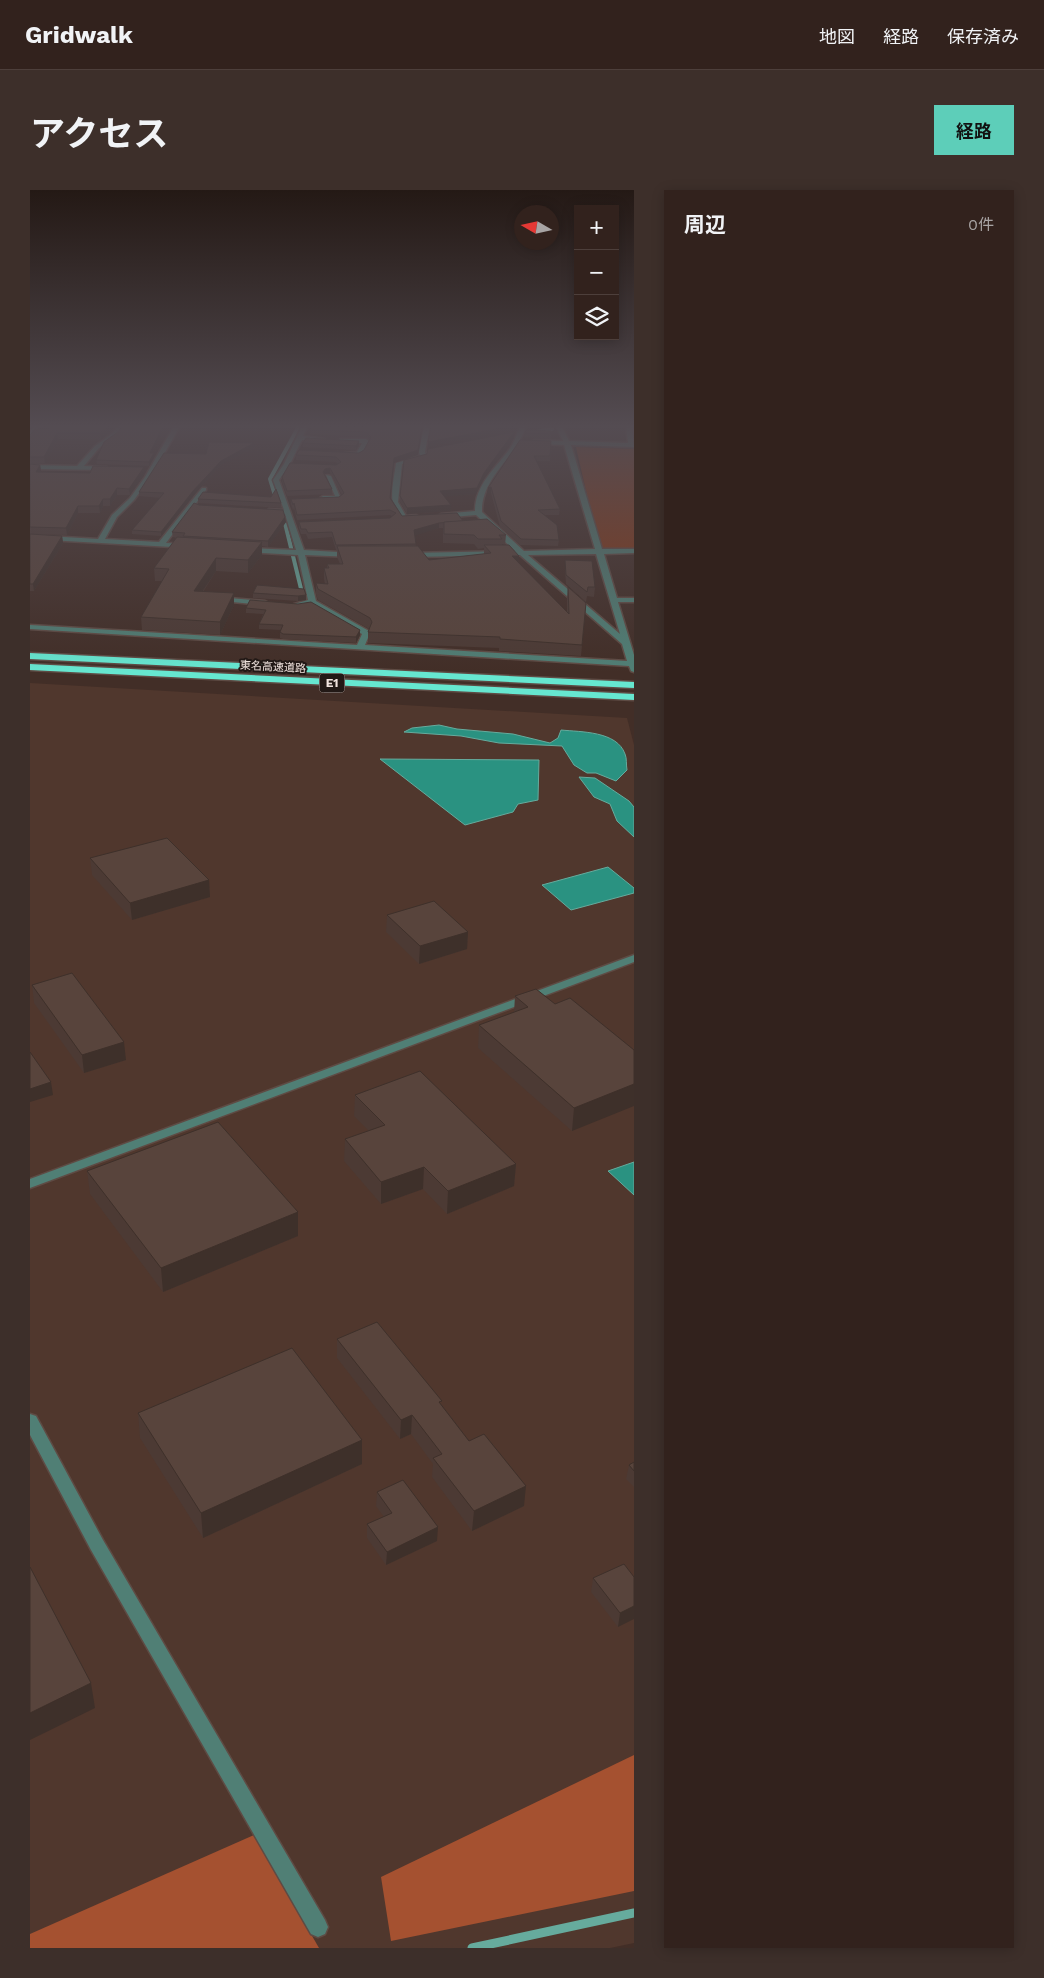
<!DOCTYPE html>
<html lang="ja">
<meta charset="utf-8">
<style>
body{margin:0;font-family:"Work Sans","Noto Sans JP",sans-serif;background:#3d2f2a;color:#f1f3f6}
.controls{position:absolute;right:15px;top:15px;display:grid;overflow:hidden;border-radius:0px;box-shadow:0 2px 12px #0003}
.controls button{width:45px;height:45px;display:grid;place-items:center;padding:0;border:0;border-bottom:1px solid #4d3f3b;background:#32221d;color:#f1f3f6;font:25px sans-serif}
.compass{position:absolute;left:484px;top:15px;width:45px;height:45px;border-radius:50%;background:#32221d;box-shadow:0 2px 12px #0003;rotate:279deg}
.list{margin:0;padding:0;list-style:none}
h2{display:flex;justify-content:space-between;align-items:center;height:65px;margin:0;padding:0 20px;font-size:21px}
h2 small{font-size:16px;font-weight:400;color:#a8a4a4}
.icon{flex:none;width:28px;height:28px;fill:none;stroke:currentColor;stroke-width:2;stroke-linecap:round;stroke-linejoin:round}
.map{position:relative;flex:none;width:604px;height:1758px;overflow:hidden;border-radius:0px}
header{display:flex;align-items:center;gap:30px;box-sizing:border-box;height:70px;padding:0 25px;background:#32221d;border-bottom:1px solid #4d3f3b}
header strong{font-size:24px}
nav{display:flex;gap:28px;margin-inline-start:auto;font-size:18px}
.intro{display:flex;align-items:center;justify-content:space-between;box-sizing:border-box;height:120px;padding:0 30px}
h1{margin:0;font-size:35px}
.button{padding:12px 22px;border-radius:0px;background:#5dceb9;color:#111;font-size:18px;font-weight:700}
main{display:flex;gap:30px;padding:0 30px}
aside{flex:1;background:#32221d;border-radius:0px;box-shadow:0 2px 12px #0003}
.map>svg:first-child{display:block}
.built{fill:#50372d}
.green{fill:#863715}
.forest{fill:#a55130}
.water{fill:#2a9281;stroke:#66ab9d}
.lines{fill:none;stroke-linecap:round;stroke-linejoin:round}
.stream-far2{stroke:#66ab9d;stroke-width:4}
.stream-far1{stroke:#66ab9d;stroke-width:4.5}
.stream{stroke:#66ab9d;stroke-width:9}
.minor-casing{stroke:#5e4b44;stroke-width:3}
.highway-casing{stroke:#5e4b44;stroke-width:3}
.minor{fill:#507f75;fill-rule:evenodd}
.highway{fill:#66e7d0;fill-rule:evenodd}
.wall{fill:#4c3a34;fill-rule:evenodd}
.shaded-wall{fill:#3e302a}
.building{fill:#58443c;stroke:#3e302a}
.labels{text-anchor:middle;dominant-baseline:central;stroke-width:4;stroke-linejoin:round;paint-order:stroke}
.far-street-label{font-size:11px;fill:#f1e4df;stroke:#221916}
.shield{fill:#221916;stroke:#b3a7a3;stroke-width:1}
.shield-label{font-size:12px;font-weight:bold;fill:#f1e4df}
</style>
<header>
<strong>Gridwalk</strong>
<nav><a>地図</a><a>経路</a><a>保存済み</a></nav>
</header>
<div class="intro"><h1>アクセス</h1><a class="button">経路</a></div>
<main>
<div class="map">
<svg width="604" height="1758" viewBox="0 0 604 1758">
<rect width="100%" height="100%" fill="#422e27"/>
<polygon class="built" points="0,493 597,528 604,555 604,1753 580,1758 0,1758"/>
<polygon class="green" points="546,257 604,259 604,358 569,358"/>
<g class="forest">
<polygon points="604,1565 604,1701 361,1751 351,1687"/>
<polygon points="224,1645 289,1758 0,1758 0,1744"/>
</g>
<g class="water">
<path d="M409,535L427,539L483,544L520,553L528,548L531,540C551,542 587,541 595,564C597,568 596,575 597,580L586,591L566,583H557L544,575L532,556L469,553L431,546L374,542L382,538Z"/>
<polygon points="350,569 509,570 508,610 488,614 483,622 435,635"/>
<polygon points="549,587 565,588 599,611 604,617 604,647 587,631 580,614 564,607"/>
<polygon points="578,677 604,698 604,703 541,720 512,695"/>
<polygon points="604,972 604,1005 578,981"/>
</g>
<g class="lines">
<g class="stream-far2">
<polyline points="506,242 522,239"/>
<polyline points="375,268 405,262"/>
<polyline points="246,309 240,289 269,236"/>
<polyline points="253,325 274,411"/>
</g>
<polyline class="stream-far1" points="271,419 275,410"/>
<polyline class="stream" points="442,1758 604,1723"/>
<defs>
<g id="minor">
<polygon points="4,236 10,236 0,250 0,243"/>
<polygon points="87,236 93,236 87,245 69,258 54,276 77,277 80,279 79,280 0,279 0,275 47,276 65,256 83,243"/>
<polygon points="144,236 150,236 121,287 104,310 87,327 75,349 129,352 172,298 176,298 176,300 136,353 157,354 160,354 160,358 0,349 0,345 68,349 82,325 100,308 115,287"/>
<path d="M272,236H278L273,246L295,249L292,251L272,250L260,274L249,290L274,360L324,363L328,365L324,367L275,365L286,411L339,441L340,443L335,455L597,471L592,454L490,365L379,367L375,365L379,363L485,361L446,325L411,328L407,326L411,324L445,321C445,294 466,278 481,257C485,250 487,243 490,236H496C486,268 451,287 452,322L494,361L565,359L534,255L504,254L501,252L504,250L533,251L526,236H532L539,251L598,253L596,236H602L604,257L541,255L572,359H604V363L574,364L587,408H604V412H588L604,465V482L601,481L599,476L0,439V435L327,455L332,444L281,415L265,417L261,415L278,410L268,365L215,362L211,360L215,358L266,360L255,324L239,323L236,321L239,319L254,320L243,290L254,274ZM566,364L590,444L498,365Z"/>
<path d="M394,236H400L395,262L397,267L372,274L368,312L376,326L386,325L390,327L374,330C355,320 364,290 366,273L390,266L389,262Z"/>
<polygon points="310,249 336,249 339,251 331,265 316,266 313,264 314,263 327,262 332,253 312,252 310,251"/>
<polygon points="296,285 301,286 311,309 293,310 290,308 293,306 305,306"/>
<polygon points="199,408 235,411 239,413 235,415 202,412 198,410"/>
<polygon points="604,765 604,772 0,998 0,989"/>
<polygon points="0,1224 6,1226 73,1350 295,1730 298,1737 295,1744 288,1747 281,1744 61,1360 0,1245"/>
</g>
<g id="highway">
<polygon points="0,463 604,492 604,498 0,469"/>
<polygon points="0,474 604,504 604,510 0,480"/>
</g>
</defs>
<use href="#minor" class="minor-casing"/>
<use href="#highway" class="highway-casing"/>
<use href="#minor" class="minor"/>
<use href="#highway" class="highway"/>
</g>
<g class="wall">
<polygon points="87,236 71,250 28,249 15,273 0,274 0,245 19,239"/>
<polygon points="133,236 133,240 122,263 124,267 119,276 67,274 66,270"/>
<path d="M336,237L388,265L364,273L361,308L372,326L433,331L476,345L475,355L472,354V355L489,366L488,373L537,422V408L538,397L556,413L551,466L469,461V458L338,453V442L339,439L288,410L286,404V393L295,394L294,389V378H297V374H310L307,367V360H306L302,347L278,349L276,344H271L269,338V332L360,328L362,326L360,325L267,330L264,318L263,320L261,314V309L309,307L312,305L300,283L295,284L302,299V304L257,306L252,292V287L306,275L308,274L306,272L266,270V265L329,263L334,260L339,250L336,247L280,244V240ZM409,338H413V353L444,354L448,359L454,358V364L399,370L386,356L385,345Z"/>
<polygon points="521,241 521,249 494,247 495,243"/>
<polygon points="484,242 484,248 454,289 446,304 414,306 421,321 377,324 370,312 370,306"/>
<polygon points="329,251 329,255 326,260 273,257 273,253"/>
<polygon points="521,251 520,271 506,271 530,319 529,325 515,325 529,350 528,356 490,355 470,337 461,303 457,303 458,298"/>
<polygon points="225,257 191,275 163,306 131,346 102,344 102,340 131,308 109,306 109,302 176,264"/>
<polygon points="0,274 10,275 11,281 10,282 114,284 100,305 87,305 80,316 73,316 70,323 48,323 37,345 0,344"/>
<polygon points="168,309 251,313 251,318 168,313"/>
<polygon points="169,315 255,327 256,332 238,357 232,356 232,365 218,383 186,381 173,402 204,403 204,415 190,445 112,440 111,427 132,391 125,391 124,378 147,348 143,347 142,342"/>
<polygon points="0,344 32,346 33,353 4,401 0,401"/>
<polygon points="535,370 565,397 564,407 557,406 556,412 536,394 535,380"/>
<polygon points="223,403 276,405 276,410 268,411 223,408"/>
<polygon points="220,410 330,445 326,453 253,449 250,448 250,442 251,440 229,439 229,434 233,424 216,423 216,418"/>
<polygon points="60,668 179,690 180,707 102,730 62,685"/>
<polygon points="357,725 438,742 437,759 389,774 356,742"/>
<polygon points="2,795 96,870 54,883 4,813"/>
<polygon points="485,806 525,814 604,860 542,941 448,858 449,835 484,823"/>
<polygon points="325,905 486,974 484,996 417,1024 393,999 351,1014 314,971 315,949 339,941 324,926"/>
<polygon points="57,981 268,1022 268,1046 133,1102 60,1004"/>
<polygon points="307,1149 412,1215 439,1251 494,1316 442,1341 402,1287 403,1274 381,1244 370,1249 307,1168"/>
<polygon points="108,1223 332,1250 332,1274 173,1348 110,1248"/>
<polygon points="604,1272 604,1297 596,1289 599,1275"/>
<polygon points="347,1302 407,1351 356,1375 337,1348 337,1334 354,1327 346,1316"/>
<polygon points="604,1387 588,1437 561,1402 563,1388"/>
</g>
<g class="shaded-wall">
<polygon points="79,236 87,236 71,250 70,243"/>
<polygon points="133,236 133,240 120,267 120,263"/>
<polygon points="392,236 393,236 388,265 364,273 364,268"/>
<polygon points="482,236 487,236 487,239 398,257 398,252"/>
<polygon points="484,242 484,248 454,289 446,304 410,307 410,301 454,283"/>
<polygon points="27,243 28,249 15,273 14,267"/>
<polygon points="329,251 329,255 326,260 326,256"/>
<polygon points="224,253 225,257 191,275 163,306 131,346 131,342 163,301 191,271"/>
<polygon points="124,263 124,267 119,276 119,272"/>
<polygon points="10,275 11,281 7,289 6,282"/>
<polygon points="114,277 114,284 100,305 99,299"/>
<polygon points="300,278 300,283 295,284 293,282 295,279"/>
<polygon points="461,297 461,303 457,303 458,298"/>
<polygon points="87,298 87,305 80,316 80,309"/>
<polygon points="73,309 73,316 70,323 69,316"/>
<polygon points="421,315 421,321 377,324 377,318"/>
<polygon points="48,316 48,323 37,345 36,338"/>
<polygon points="255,327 256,332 238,357 238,351"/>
<polygon points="409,333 409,338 384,346 384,340"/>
<polygon points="32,346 33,353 4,401 3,394"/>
<polygon points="232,352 232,365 218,383 218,370"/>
<polygon points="482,366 489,366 488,377"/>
<polygon points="186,368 186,381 164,414 164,401"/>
<polygon points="204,403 204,415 190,445 190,432"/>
<polygon points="276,405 276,410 268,411 268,406"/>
<polygon points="330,440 330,445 326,453 326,447"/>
<polygon points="179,690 180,707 102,730 100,713"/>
<polygon points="438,742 437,759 389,774 390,756"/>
<polygon points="94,852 96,870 54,883 52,865"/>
<polygon points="21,892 23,905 0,912 0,899"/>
<polygon points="604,894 604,916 542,941 544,918"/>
<polygon points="486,974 484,996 417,1024 418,1001"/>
<polygon points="394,977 393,999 351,1014 351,992"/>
<polygon points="268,1022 268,1046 133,1102 131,1078"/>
<polygon points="382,1225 381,1244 370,1249 371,1230"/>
<polygon points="332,1250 332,1274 173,1348 171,1323"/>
<polygon points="496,1296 494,1316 442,1341 444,1321"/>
<polygon points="408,1337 407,1351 356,1375 357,1362"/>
<polygon points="604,1416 604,1429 588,1437 590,1423"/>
<polygon points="61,1493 65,1518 0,1550 0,1523"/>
</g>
<g class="building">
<polygon points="21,236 79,236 70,243 27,243 14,267 0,267 0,245 5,239 19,239"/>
<polygon points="92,236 133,236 120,263 124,263 119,272 66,270 74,252 88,242"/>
<polygon points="282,236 336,237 338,236 392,236 388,260 364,268 360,308 372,326 427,323 433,331 409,333 384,340 386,354 306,355 302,342 278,343 276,339 271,339 269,332 360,328 366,323 360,320 267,325 264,313 263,315 261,309 309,307 314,303 300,278 295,279 293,282 302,299 257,301 252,287 260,273 306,275 311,272 306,267 266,265 269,260 329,263 334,260 341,247 336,242 280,240"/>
<polygon points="401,236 482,236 398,252"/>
<polygon points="496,240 521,241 521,244 495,243"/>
<polygon points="484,242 454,283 447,298 410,301 421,315 377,318 370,306 374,270 397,264 398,259"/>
<polygon points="276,248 329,251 326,256 273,253"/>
<polygon points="490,250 521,251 520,266 504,266 530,319 508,320 527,335 529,350 491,349 471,331 461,297 458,298"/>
<polygon points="179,252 224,253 191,271 163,301 131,342 102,340 134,303 109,302 134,263 176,264"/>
<polygon points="0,274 10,275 6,282 60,283 63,276 114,277 99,299 87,298 80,309 73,309 69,316 48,316 36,338 0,337"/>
<polygon points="246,299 251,313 168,309 173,302 241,307"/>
<polygon points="164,313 169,315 253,320 255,327 238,351 153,346 155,343 142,342"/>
<polygon points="457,329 476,345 469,345 472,349 448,349 444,345 414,344 414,332"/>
<polygon points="0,344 32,346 3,394 0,394"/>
<polygon points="147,347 232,352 218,370 186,368 164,401 204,403 190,432 111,427 139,379 124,378"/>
<polygon points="454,355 479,355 489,366 482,366 539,424 538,397 556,413 552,455 470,449 470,447 338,442 342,432 340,428 288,399 286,393 298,394 294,378 299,378 297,374 313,374 307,356 388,356 399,370 461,363"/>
<polygon points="535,370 562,371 565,397 558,397 557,402 536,385"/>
<polygon points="227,395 274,399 276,405 268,406 223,403"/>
<polygon points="220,410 268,414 281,412 330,440 326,447 253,444 250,442 253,435 229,434 236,420 216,418"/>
<polygon points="137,648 179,690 100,713 60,668"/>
<polygon points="404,711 438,742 390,756 357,725"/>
<polygon points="42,783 94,852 52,865 2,795"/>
<polygon points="506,799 525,814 540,808 604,860 604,894 544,918 449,835 498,817 485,806"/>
<polygon points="0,862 21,892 0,899"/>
<polygon points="390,881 486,974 418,1001 394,977 351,992 315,949 355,935 325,905"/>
<polygon points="188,932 268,1022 131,1078 57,981"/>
<polygon points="347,1132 412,1211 409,1212 439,1251 454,1244 496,1296 444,1321 403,1268 412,1264 382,1225 371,1230 307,1149"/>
<polygon points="262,1158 332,1250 171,1323 108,1223"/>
<polygon points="604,1272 604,1281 599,1275"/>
<polygon points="373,1290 408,1337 357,1362 337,1334 362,1323 347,1302"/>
<polygon points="594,1374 604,1387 604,1416 590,1423 563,1388"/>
<polygon points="0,1377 61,1493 0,1523"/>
</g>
<linearGradient id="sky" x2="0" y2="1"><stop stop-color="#241915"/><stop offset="0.49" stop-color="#544c52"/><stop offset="1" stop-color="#544c52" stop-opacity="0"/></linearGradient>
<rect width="604" height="482" fill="url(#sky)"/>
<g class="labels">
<g class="far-street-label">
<text transform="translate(243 477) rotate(3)">東名高速道路</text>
</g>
<rect class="shield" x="289.5" y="483.5" width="25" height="19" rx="4"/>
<g class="shield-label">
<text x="302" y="493">E1</text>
</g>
</g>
</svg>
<div class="controls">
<button>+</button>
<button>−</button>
<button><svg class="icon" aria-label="layers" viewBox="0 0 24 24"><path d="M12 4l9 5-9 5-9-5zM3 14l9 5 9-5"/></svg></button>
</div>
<svg class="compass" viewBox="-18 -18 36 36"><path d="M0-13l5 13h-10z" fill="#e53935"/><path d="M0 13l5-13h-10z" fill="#a8a4a4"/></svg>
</div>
<aside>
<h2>周辺<small>0件</small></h2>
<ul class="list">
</ul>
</aside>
</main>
